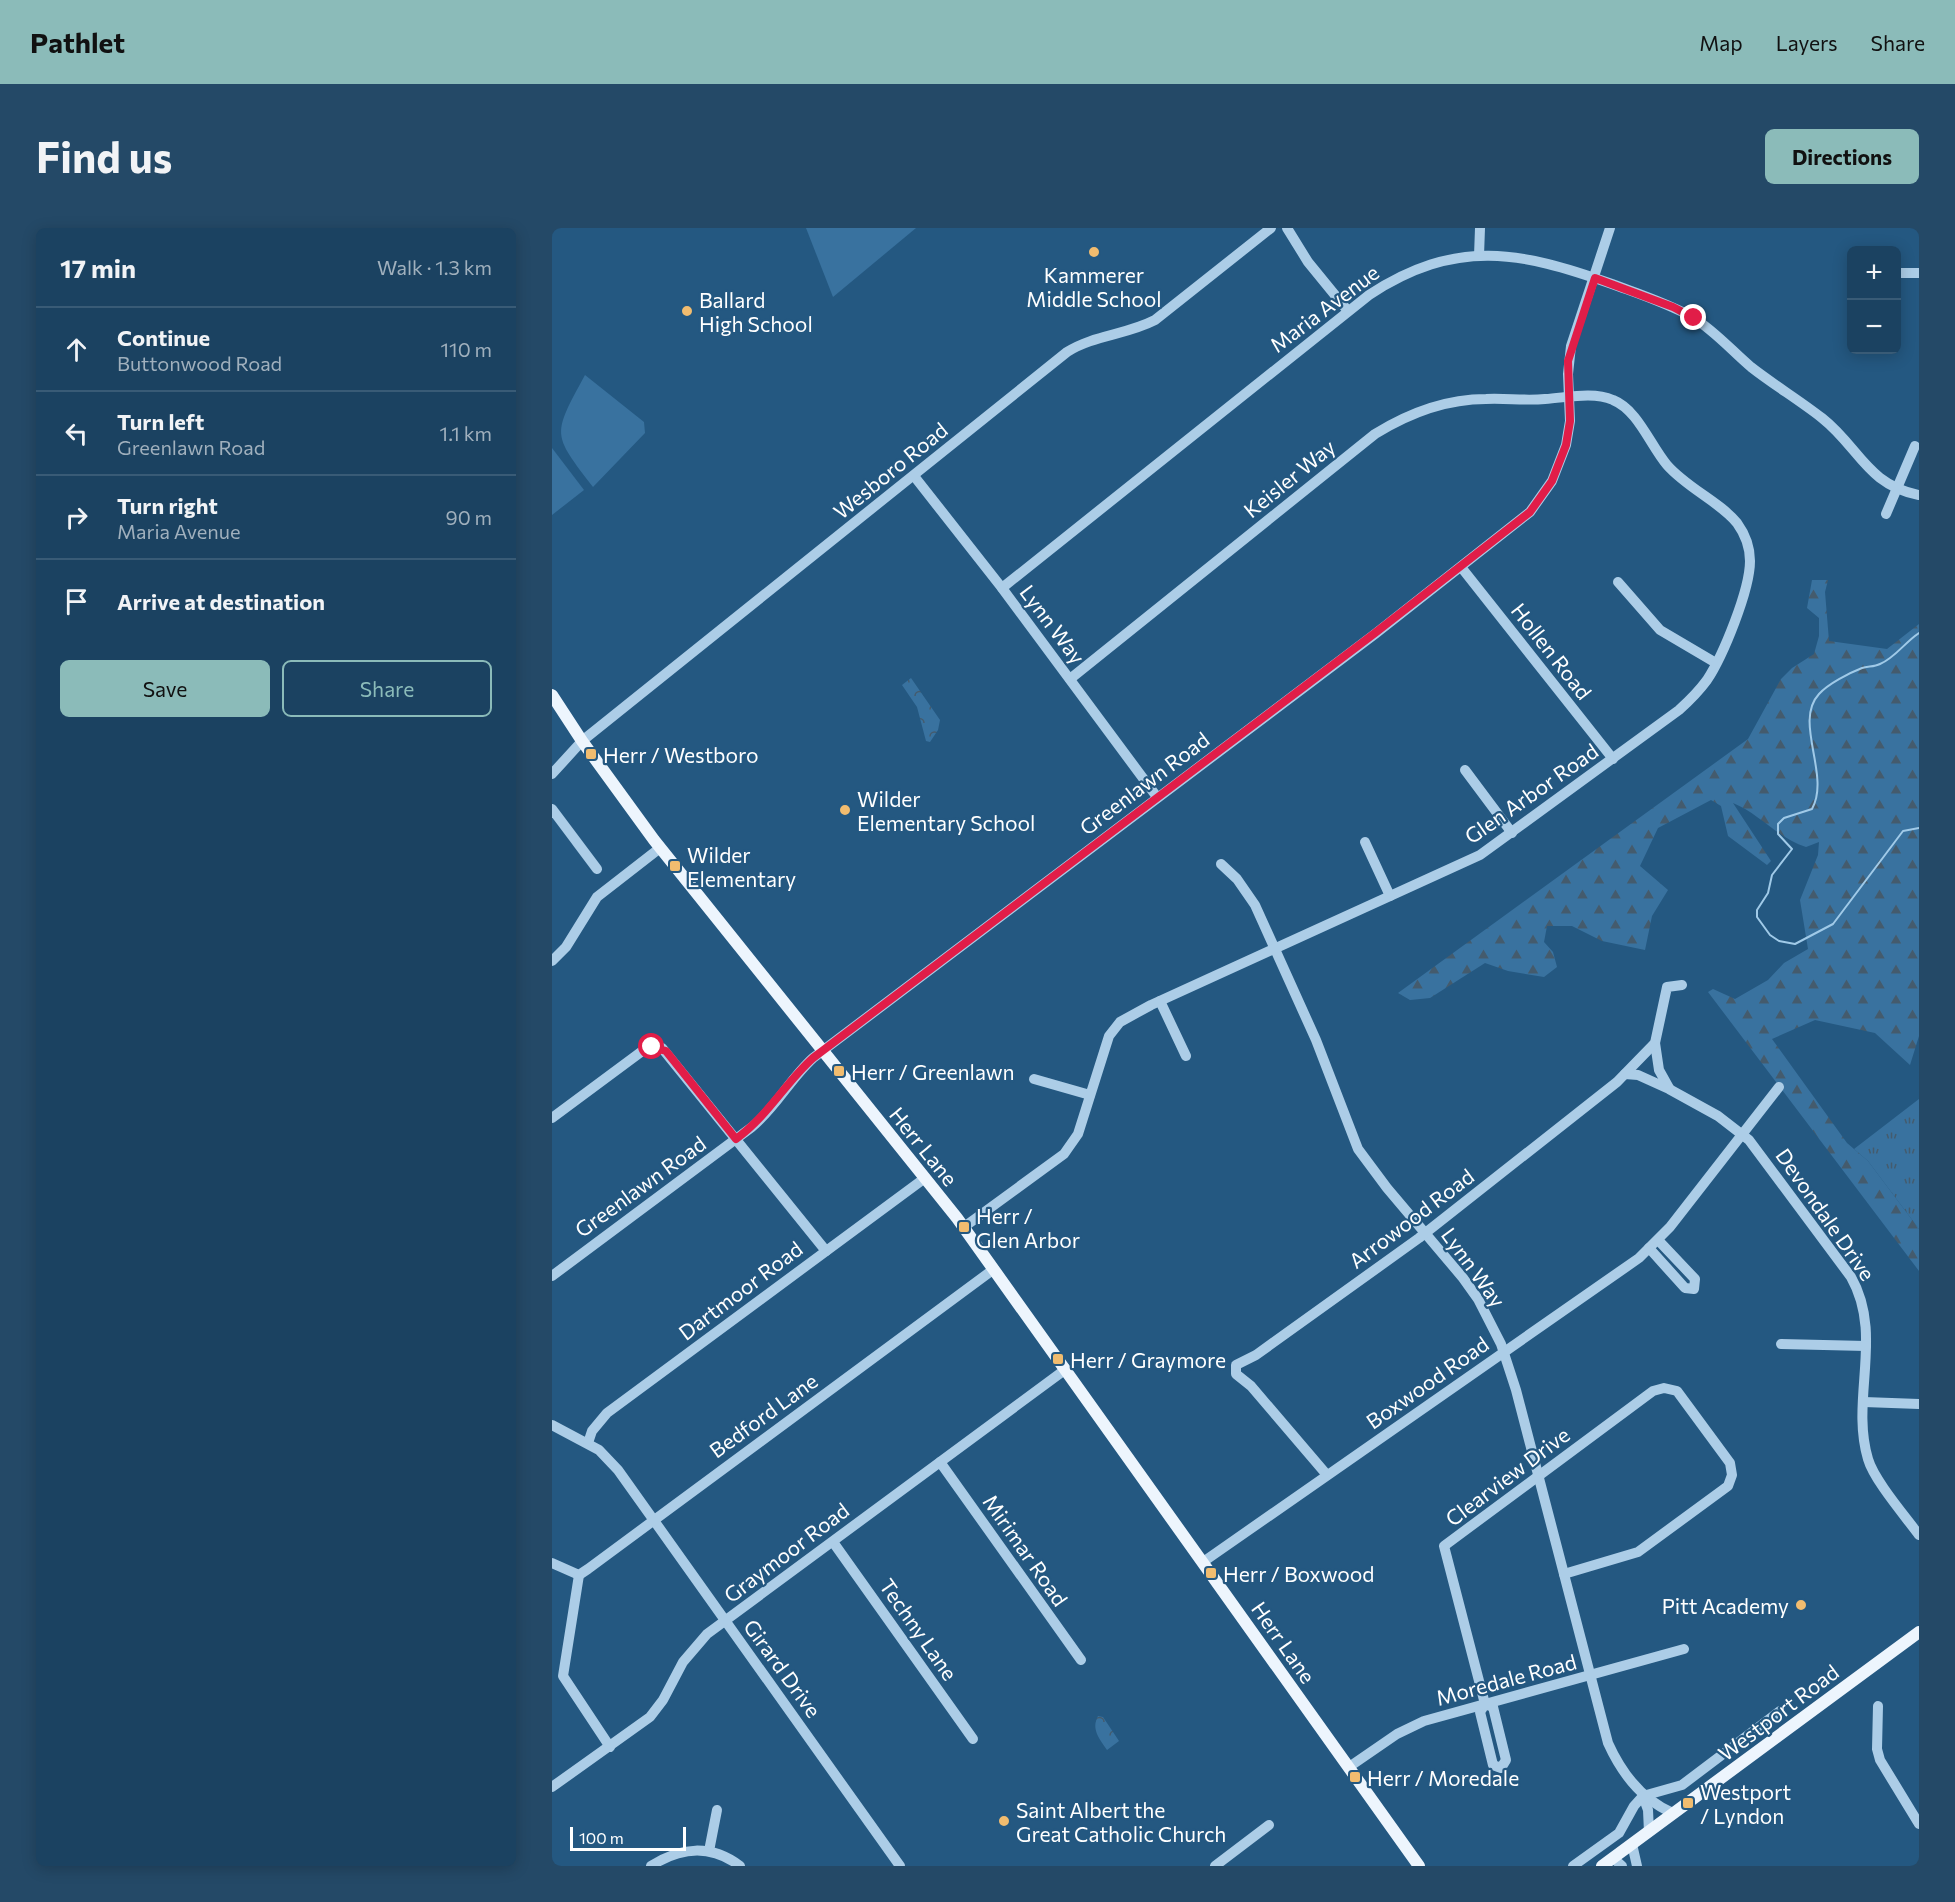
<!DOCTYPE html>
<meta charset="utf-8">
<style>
body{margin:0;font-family:Commissioner,sans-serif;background:#244967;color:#f1f3f6}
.controls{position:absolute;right:18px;top:18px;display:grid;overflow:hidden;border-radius:9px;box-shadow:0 3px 15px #0003}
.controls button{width:54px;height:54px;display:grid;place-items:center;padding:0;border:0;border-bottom:2px solid #395b76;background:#1b4261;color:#f1f3f6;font:30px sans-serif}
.scale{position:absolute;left:18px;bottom:15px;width:116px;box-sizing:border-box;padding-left:6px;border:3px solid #fff;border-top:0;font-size:16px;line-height:21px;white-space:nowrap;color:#fff;-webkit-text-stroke:4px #245881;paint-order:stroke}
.stop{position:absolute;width:18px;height:18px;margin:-14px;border:4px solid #e11d48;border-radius:50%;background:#fff}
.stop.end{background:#e11d48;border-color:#fff;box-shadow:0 2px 6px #0008}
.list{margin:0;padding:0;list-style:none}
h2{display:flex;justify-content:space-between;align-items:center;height:78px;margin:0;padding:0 24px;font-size:26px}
h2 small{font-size:20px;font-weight:400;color:#a0b0bd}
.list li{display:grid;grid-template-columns:39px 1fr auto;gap:18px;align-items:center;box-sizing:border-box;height:84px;padding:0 24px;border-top:2px solid #395b76}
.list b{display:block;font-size:22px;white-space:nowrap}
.list p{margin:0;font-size:20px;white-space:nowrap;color:#a0b0bd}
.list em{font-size:20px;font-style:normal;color:#a0b0bd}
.actions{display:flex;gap:12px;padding:18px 24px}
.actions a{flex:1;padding:14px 0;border:2px solid #8bbbb9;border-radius:9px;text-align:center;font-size:21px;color:#8bbbb9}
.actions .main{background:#8bbbb9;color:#111}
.icon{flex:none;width:33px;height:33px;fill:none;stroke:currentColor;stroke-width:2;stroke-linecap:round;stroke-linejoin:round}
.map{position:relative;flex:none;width:1367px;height:1638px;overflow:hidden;border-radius:9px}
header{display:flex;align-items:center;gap:36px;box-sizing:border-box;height:84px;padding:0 30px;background:#8bbbb9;color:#111}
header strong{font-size:28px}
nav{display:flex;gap:33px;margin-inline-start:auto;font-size:21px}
.intro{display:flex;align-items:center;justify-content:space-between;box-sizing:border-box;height:144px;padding:0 36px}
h1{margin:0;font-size:42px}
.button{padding:15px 27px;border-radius:9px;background:#8bbbb9;color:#111;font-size:21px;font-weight:700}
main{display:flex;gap:36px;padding:0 36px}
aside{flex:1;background:#1b4261;border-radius:9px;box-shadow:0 3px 15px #0003}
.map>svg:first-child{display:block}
.grass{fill:url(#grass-tufts)}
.forest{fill:url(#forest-firs)}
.park{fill:url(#park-crowns)}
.garden{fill:#39729f}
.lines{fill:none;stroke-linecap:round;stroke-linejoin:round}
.stream{stroke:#a0cae8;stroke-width:2}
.minor{stroke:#accde7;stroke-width:10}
.major{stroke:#edf5fd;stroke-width:12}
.route{stroke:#e11d48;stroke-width:8}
.poi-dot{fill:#f1bc6f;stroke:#245881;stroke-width:2}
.labels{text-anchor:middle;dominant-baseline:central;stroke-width:4.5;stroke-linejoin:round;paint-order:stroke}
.poi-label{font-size:21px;fill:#fff;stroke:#245881;text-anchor:start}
.street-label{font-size:21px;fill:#fff;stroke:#245881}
</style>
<header>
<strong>Pathlet</strong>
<nav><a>Map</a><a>Layers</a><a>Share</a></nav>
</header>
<div class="intro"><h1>Find us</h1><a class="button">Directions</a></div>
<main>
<aside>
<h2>17 min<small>Walk · 1.3 km</small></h2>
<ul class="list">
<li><svg class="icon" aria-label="ahead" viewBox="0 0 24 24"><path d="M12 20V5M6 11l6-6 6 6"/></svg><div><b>Continue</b><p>Buttonwood Road</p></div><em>110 m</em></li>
<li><svg class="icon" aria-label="left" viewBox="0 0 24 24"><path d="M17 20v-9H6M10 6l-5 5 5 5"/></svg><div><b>Turn left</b><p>Greenlawn Road</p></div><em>1.1 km</em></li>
<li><svg class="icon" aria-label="right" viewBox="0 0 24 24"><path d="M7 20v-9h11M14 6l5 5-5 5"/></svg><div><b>Turn right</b><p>Maria Avenue</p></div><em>90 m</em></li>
<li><svg class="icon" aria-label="arrive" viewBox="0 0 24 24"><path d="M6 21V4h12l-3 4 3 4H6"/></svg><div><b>Arrive at destination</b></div></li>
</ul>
<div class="actions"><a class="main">Save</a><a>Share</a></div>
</aside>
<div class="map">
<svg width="1367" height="1638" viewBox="0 0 1367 1638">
<defs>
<pattern id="grass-tufts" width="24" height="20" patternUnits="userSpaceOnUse" patternTransform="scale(1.5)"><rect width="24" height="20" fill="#39729f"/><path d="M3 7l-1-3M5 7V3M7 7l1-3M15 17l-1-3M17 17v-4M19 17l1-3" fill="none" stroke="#445b6d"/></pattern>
<pattern id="forest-firs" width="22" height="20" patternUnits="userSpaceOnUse" patternTransform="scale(1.5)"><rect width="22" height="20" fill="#39729f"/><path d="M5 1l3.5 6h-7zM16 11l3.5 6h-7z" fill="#445b6d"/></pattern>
<pattern id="park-crowns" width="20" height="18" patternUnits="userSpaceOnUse" patternTransform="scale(1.5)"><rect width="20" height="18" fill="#39729f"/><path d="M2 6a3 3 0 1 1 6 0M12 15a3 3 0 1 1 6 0" fill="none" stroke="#445b6d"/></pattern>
</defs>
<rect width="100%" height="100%" fill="#245881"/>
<polygon class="grass" points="1367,871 1367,1001 1316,933 1302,921"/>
<path class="forest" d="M1260,352H1276L1273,364L1277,413L1335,421L1367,396V808L1358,837L1323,805L1263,792L1220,811L1295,915L1316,933L1367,1001V1043L1156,764L1161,761L1183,771L1216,752L1232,735L1256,721L1248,672L1266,627L1267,614L1254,619C1227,611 1208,586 1181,575L1219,633L1215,637L1176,608L1169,578L1159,572L1106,600L1088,638L1116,662L1100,688L1093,722L1050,713L1020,698H995L992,714L1001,724L1005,739L992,749L956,743L933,735L878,770L858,772L846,765L1196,511L1229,451L1240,440L1262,426L1267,408V390L1255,380Z"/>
<g class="park">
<polygon points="359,450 388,492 386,502 378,514 374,513 365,479 350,457"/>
<path d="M546,1488L551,1489L567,1513L555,1522C547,1510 539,1501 546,1488Z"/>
</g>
<g class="garden">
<polygon points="254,0 364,0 281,69"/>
<path d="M33,147L92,194L93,205L41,259C0,205 0,208 33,147Z"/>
<polygon points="0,220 32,262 0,287"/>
</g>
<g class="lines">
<path class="stream" d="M1367,405C1353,414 1343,430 1328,436C1322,439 1316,438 1310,440C1297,445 1276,456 1267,466C1241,494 1279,547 1260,581L1232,590L1226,596V606L1240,621L1220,647L1216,665L1205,682V689L1218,707L1227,713L1243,716L1281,696L1351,603L1367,600"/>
<g class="minor">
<polyline points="735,0 756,34 796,83"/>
<polyline points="927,28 928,0"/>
<polyline points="1344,45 1367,45"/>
<polyline points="362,248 450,360 605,569"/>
<polyline points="1334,286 1363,218"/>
<polyline points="909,339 1061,531"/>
<polyline points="1066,354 1108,402 1164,435"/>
<path d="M450,360L817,67C904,10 968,23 1060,56C1087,66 1115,75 1140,89C1162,102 1180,123 1199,139C1222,157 1247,172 1270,190C1307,219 1315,257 1367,267"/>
<polyline points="913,542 960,605"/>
<path d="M0,546L30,513L515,124C542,107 574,107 603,92L719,0"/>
<polyline points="0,581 45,641"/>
<polyline points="813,614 838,668"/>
<path d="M669,636L685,651L703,677L764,812L806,921L835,960L911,1050L926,1071L949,1116L964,1162L1056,1515C1070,1546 1090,1572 1121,1585"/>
<polyline points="0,733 14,719 45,669 108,620"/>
<polyline points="608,773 634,828"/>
<polyline points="1103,815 1107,842 1117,860"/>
<path d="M1073,846L1086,847L1117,861L1166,888L1197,912L1299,1049C1332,1107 1298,1171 1316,1231C1322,1252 1353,1288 1367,1307"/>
<polyline points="482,851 538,867"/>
<polyline points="0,890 93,821 110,820 274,1023"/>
<path d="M412,999L512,926L526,906L557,808L568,794L599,777L928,627L1127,482C1137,473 1147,463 1155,452C1171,428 1198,362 1198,333C1198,319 1193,306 1185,295C1168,274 1135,260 1115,237C1098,217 1086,182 1061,172C1040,163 1014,170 993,171C973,173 954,170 934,171C893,171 857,185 823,206L518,451"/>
<polyline points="1097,1020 1133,1060 1142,1061 1143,1051 1106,1012"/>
<path d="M0,1048L200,899C224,879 238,851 261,830L823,406L978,284L1000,253L1014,217L1018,193L1016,146L1019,118L1058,0"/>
<polyline points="1229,1116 1314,1118"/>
<polyline points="1312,1174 1367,1176"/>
<polyline points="0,1197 47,1222 66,1242 348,1638"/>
<polyline points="36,1215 40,1203 55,1185 373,950"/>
<polyline points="388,1234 529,1432"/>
<polyline points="775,1247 699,1158 684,1146 684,1137 704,1127 867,1010 1065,854 1103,815 1115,759 1130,757"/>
<polyline points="281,1314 421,1511"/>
<polyline points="651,1334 1087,1030 1118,999 1227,859"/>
<polyline points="0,1335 27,1347 36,1341 442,1041"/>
<polyline points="27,1347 11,1448 58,1519"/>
<polyline points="933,1476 892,1318 1101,1163 1112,1160 1125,1163 1178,1235 1180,1247 1176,1258 1086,1324 1012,1346"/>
<polygon points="933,1476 941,1479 954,1532 949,1540 941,1537 928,1484"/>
<polyline points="1326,1478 1325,1521 1328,1532 1367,1596"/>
<polyline points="797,1539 845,1506 872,1493 1132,1421"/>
<polyline points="0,1559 98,1489 111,1472 131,1434 155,1406 514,1141"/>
<polyline points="1091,1568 1096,1582 1097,1604"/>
<polyline points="1080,1616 1085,1638"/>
<polyline points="157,1623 165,1582"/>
<polyline points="1061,1630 1070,1638"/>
<path d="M99,1638C128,1619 159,1616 188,1638"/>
<polyline points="663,1638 717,1597"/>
<polyline points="1021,1638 1067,1605 1082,1578 1091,1568 1130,1557 1228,1483"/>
</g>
<g class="major">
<polyline points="0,467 30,513 102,612 405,990 867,1638"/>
<polyline points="1050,1638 1367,1404"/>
</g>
</g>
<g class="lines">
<path class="route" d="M100,819L114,823L184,911C216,888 233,855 261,830L823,405L978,284L1000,253L1014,217L1018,193L1016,133L1043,50L1121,79L1142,90"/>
</g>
<g class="poi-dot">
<circle cx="542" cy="24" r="6"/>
<circle cx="135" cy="83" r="6"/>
<rect x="33" y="520" width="12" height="12" rx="3"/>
<circle cx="293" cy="582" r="6"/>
<rect x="117" y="632" width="12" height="12" rx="3"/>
<rect x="281" y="837" width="12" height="12" rx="3"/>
<rect x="406" y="993" width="12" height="12" rx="3"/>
<rect x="500" y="1125" width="12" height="12" rx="3"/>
<rect x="653" y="1339" width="12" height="12" rx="3"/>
<circle cx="1249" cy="1377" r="6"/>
<rect x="797" y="1543" width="12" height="12" rx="3"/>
<rect x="1130" y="1569" width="12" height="12" rx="3"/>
<circle cx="452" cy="1593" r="6"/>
</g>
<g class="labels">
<g class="poi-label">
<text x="542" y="46" text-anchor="middle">Kammerer<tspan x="542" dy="24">Middle School</tspan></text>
<text x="147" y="71">Ballard<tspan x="147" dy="24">High School</tspan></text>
<text x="51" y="526">Herr / Westboro</text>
<text x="305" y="570">Wilder<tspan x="305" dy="24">Elementary School</tspan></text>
<text x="135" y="626">Wilder<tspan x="135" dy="24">Elementary</tspan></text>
<text x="299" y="843">Herr / Greenlawn</text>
<text x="424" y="987">Herr /<tspan x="424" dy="24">Glen Arbor</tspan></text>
<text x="518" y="1131">Herr / Graymore</text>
<text x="671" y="1345">Herr / Boxwood</text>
<text x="1237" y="1377" text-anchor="end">Pitt Academy</text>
<text x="815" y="1549">Herr / Moredale</text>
<text x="1148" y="1563">Westport<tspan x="1148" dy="24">/ Lyndon</tspan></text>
<text x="464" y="1581">Saint Albert the<tspan x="464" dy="24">Great Catholic Church</tspan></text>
</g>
<g class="street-label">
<text transform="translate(772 80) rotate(-37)">Maria Avenue</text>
<text transform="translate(338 242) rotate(-39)">Wesboro Road</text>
<text transform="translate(737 250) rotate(-39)">Keisler Way</text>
<text transform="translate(501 396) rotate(53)">Lynn Way</text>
<text transform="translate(1000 423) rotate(52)">Hollen Road</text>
<text transform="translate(592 555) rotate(-37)">Greenlawn Road</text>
<text transform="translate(979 565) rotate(-35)">Glen Arbor Road</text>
<text transform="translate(372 918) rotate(51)">Herr Lane</text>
<text transform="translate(88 958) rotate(-36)">Greenlawn Road</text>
<text transform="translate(1274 986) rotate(55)">Devondale Drive</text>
<text transform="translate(859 990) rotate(-37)">Arrowood Road</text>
<text transform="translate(922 1039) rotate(54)">Lynn Way</text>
<text transform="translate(188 1062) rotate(-37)">Dartmoor Road</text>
<text transform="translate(875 1154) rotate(-35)">Boxwood Road</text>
<text transform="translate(211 1187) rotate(-36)">Bedford Lane</text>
<text transform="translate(955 1248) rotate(-37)">Clearview Drive</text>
<text transform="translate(474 1322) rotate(55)">Mirimar Road</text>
<text transform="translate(234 1324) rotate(-37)">Graymoor Road</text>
<text transform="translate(367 1401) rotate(55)">Techny Lane</text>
<text transform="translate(732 1414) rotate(55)">Herr Lane</text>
<text transform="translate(231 1440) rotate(54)">Girard Drive</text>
<text transform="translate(954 1451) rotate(-15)">Moredale Road</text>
<text transform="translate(1226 1484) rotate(-37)">Westport Road</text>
</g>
</g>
</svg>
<div class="controls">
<button>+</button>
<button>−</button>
</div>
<div class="scale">100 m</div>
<div class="stop" style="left:100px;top:819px"></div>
<div class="stop end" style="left:1142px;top:90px"></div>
</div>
</main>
